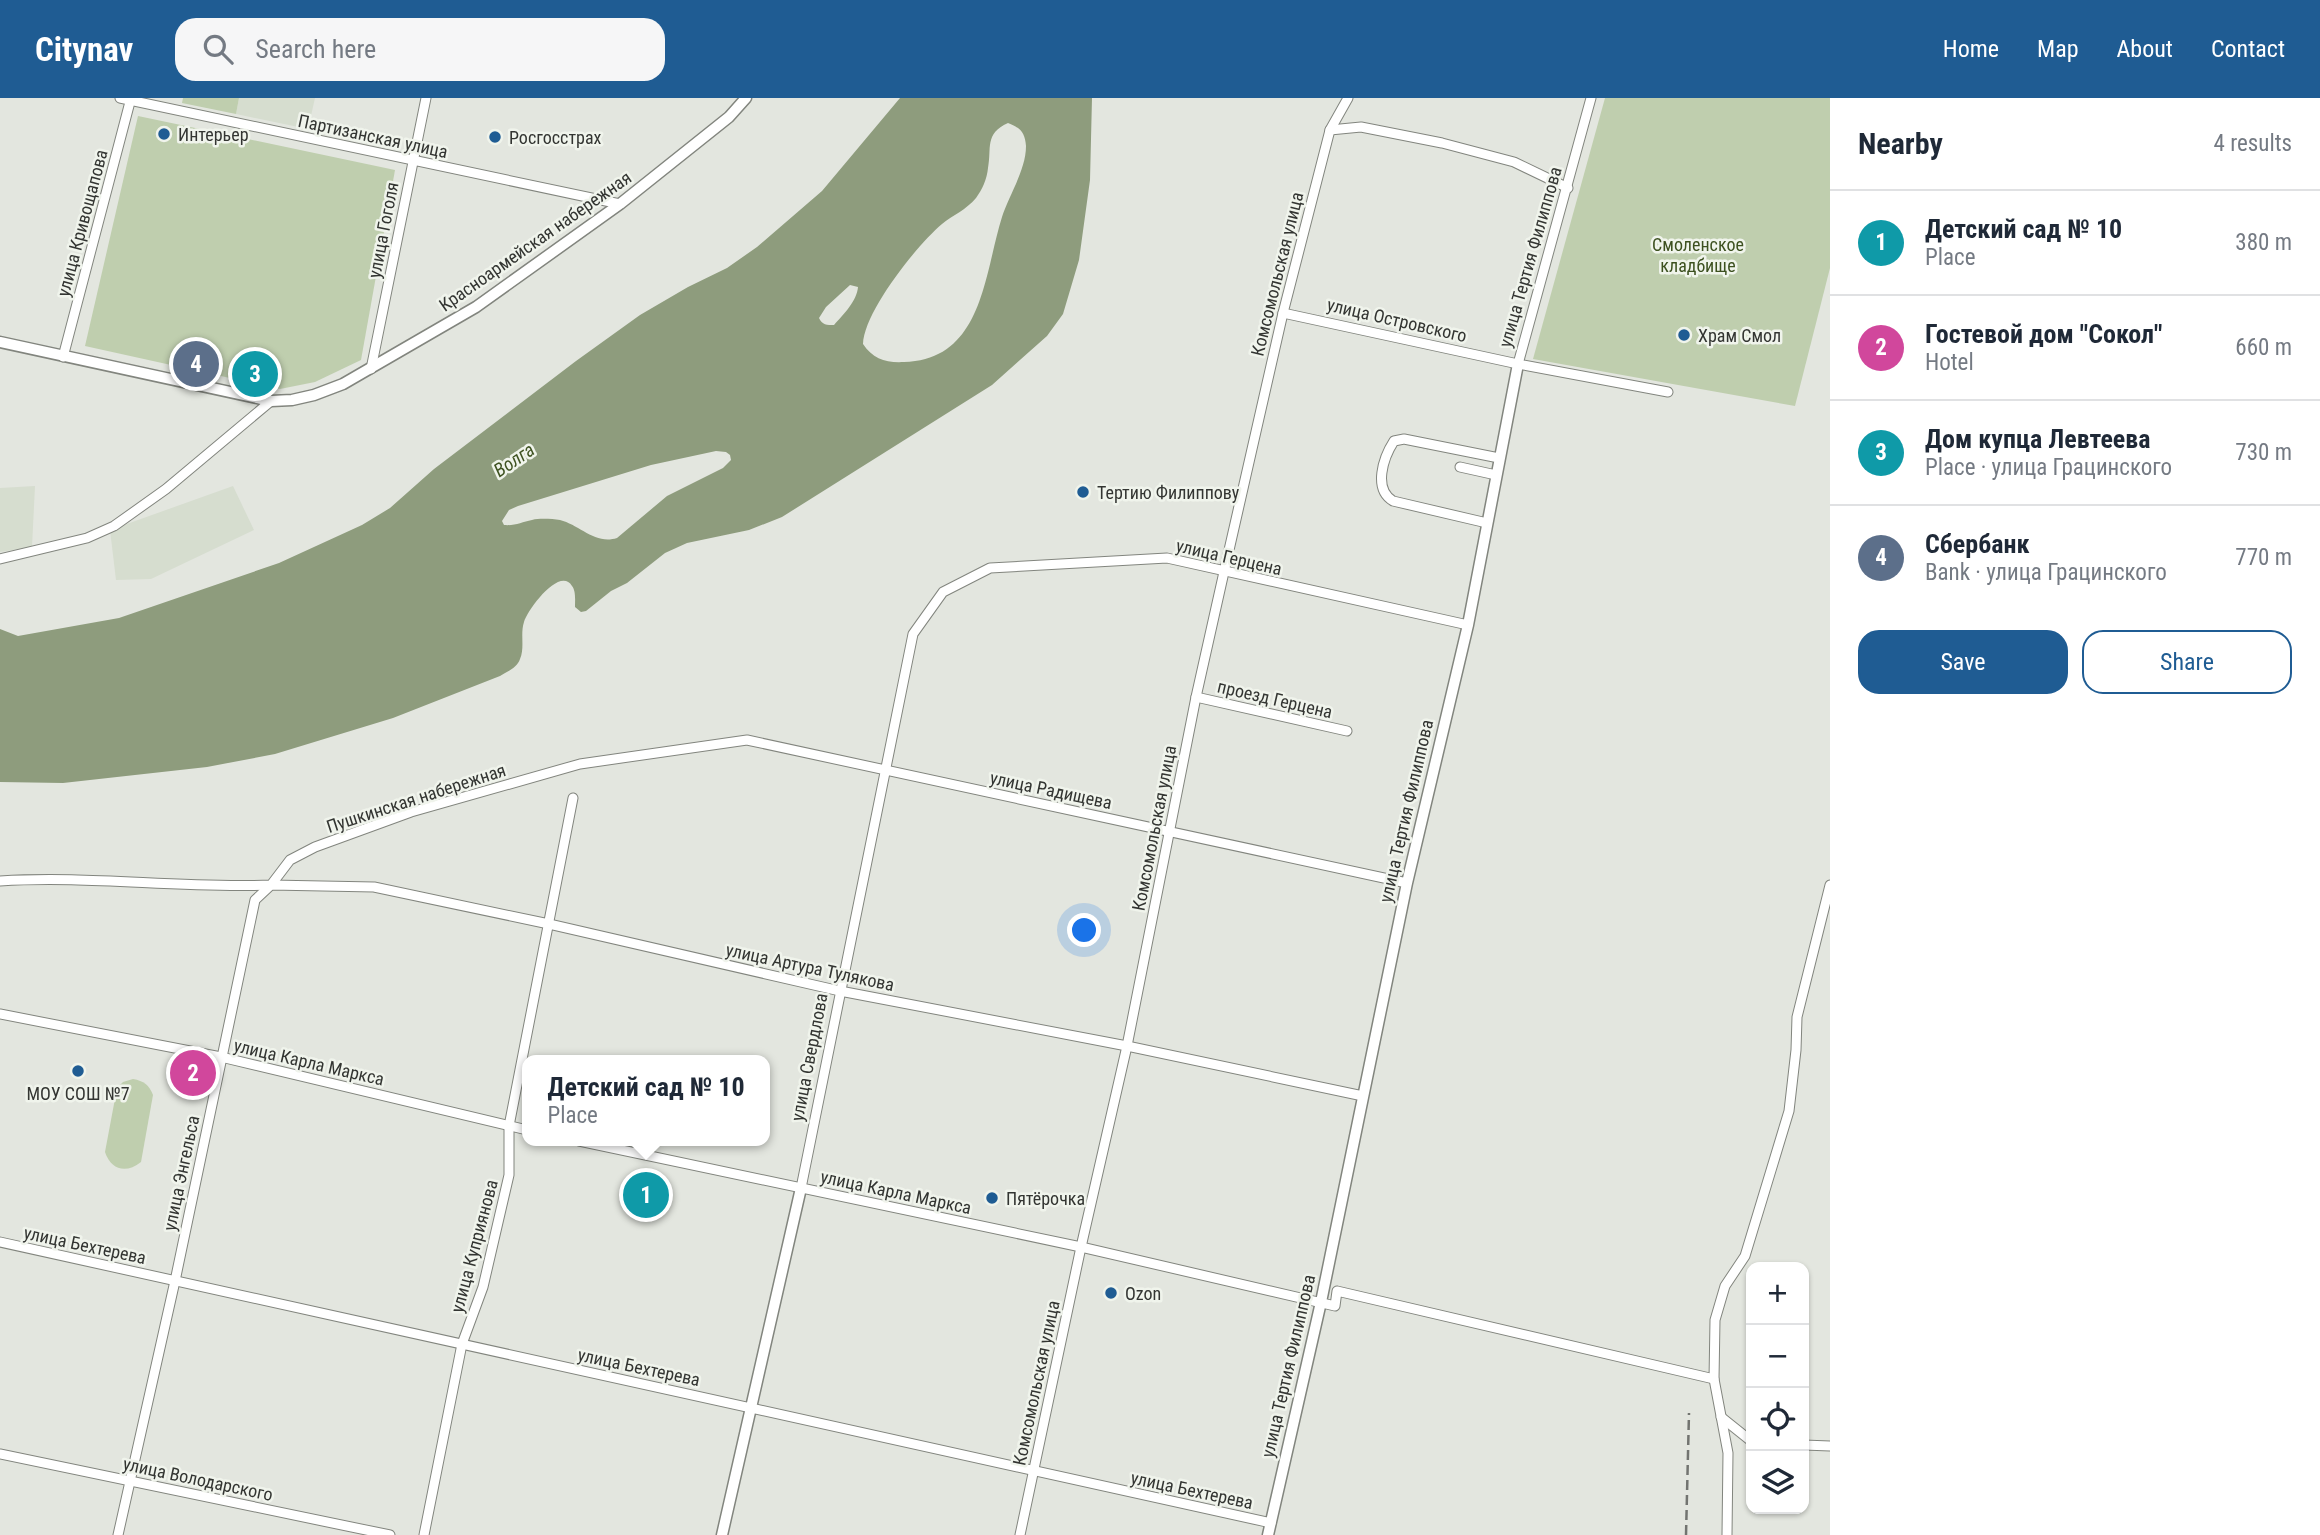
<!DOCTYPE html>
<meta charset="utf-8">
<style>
body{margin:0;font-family:"Roboto Condensed",sans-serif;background:#f6f6f7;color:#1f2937}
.controls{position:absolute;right:21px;bottom:21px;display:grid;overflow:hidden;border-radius:14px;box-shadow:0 2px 5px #0004}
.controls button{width:63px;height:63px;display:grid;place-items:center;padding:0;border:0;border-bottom:2px solid #e0e1e3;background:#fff;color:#1f2937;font:35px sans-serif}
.you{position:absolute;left:1085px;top:833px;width:24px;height:24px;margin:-18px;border:5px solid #fff;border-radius:50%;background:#1a73e8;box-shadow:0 0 0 10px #1a73e833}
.badge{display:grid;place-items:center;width:46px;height:46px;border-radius:50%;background:#1f5c93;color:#fff;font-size:23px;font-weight:700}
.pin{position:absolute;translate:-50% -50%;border:4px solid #fff;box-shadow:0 2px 7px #0006}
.popup{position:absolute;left:522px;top:957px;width:248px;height:91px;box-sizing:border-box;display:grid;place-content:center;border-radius:14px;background:#fff;filter:drop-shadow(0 2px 5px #0005);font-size:23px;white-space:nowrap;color:#747a83}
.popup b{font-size:26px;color:#1f2937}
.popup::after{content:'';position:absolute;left:50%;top:100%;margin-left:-14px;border:14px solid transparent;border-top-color:#fff}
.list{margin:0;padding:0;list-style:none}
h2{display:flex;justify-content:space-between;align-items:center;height:91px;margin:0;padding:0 28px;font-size:30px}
h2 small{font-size:23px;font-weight:400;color:#747a83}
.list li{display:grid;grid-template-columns:46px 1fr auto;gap:21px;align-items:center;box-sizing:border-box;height:105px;padding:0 28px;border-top:2px solid #e0e1e3}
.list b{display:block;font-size:26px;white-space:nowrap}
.list p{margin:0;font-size:23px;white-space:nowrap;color:#747a83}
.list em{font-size:23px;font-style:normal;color:#747a83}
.actions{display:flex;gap:14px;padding:21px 28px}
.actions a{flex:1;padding:16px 0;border:2px solid #1f5c93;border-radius:21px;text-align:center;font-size:24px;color:#1f5c93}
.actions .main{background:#1f5c93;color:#fff}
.icon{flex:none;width:38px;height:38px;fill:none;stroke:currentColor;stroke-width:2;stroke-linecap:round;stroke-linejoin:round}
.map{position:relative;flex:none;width:1830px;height:1437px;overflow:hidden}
header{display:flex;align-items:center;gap:42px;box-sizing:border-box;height:98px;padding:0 35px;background:#1f5c93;color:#fff}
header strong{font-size:33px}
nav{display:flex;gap:38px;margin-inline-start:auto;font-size:24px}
.search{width:490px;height:63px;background:#f6f6f7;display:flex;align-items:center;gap:18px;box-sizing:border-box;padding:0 24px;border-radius:21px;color:#747a83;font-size:26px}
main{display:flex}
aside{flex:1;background:#fff}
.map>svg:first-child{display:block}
.built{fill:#d6ddcf}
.green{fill:#bfceae}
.water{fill:#8e9c7d;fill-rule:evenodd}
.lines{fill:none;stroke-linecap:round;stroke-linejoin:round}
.minor-casing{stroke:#82857e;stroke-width:11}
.tertiary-casing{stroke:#82857e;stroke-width:13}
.minor{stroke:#fff;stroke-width:9}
.tertiary{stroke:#fff;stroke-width:10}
.rail{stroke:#727470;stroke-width:2.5;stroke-dasharray:10 5;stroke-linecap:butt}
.poi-dot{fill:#1f5c93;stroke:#f0f4ec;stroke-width:2.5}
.labels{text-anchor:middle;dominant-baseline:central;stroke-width:5;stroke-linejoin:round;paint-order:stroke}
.poi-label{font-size:18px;fill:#333532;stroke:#f0f4ec;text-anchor:start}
.street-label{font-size:18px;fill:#333532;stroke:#f0f4ec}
.park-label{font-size:18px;fill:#3c501f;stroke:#f0f4ec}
.water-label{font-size:19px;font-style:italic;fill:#3f5322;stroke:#f0f4ec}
</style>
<header>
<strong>Citynav</strong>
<div class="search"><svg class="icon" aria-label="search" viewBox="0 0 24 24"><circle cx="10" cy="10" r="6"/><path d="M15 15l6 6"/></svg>Search here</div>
<nav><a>Home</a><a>Map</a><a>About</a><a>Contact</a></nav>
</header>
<main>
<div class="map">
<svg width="1830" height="1437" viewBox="0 0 1830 1437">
<rect width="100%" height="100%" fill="#e3e6df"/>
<g class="built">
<polygon points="239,0 315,0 308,31 236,16"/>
<polygon points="35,388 32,449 0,454 0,390"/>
<polygon points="233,388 254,432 151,481 116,482 110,432"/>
</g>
<g class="green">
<polygon points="183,0 239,0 236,16 182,5"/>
<polygon points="1605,0 1830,0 1830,170 1795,308 1533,261"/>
<polygon points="138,18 395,72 361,262 315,284 280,291 85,248"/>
<path d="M133,981C144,983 149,987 153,997L141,1064C126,1076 111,1072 105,1054L117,990L123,984Z"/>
</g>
<path class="water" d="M900,0H1092L1090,82L1079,162L1063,216L1047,238L992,287L782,419L749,432L687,445L665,455L627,485L611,493L586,513L581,514L575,509C575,502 576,493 572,488C560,468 528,511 524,524C520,536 525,550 520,561C517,570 508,573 500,578L393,620L275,656L207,669L63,685L0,684V531L18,538L119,520L279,465L362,427L390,410L434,371L576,263L640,217L688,189L727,170L757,149L822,93ZM1008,25C1021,30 1025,35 1026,48C1026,72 1009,97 1002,119C984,176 983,262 904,264C886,265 873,261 863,246C864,214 916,148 942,126C953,117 966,112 976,100C982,92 987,81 988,70C992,50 984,36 1008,25ZM850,187L858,189C857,203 843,217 834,227C827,227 822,227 819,220L826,209ZM716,353L726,354L730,357L731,362L723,370L667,398L617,440C595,447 580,427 560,422C552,421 540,420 532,422C522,424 515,428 504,427L502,423L509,412L518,408L651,367Z"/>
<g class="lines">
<defs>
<g id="minor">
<polyline points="120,0 620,106"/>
<polyline points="1330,32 1361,29 1442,45 1514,64 1568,90"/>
<polyline points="1283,215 1518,266 1668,294"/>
<polyline points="63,259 131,0"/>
<polyline points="1518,266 1591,0"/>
<polyline points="371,271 426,0"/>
<polyline points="1460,369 1496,377"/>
<path d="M1487,425L1393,403C1373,391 1383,360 1394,343L1404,341L1499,360"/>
<polyline points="0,461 87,440 114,428 166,391 271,303"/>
<polyline points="1196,599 1347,633"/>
<path d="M0,783C90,777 181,791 271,787L290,762L315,749L411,714L580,666L747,642L1407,785"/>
<polyline points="0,916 221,959 527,1032"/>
<polyline points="579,1043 1081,1149 1335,1208 1337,1193 1714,1281 1715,1222 1725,1188 1745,1158 1789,1013 1796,952 1797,919 1830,787"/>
<polyline points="801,1090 913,536 943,494 990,470 1167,460 1468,527"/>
<polyline points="0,1144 1271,1425"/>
<polyline points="1714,1281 1728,1355 1727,1437"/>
<polyline points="1721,1319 1751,1343"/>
<polyline points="1804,1347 1830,1348"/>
<polyline points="0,1356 390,1437"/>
<polyline points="118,1437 175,1183 255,802 271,787 374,789 549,826 840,893 1127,948 1363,998"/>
<polyline points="424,1437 462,1246 483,1189 509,1077 509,1028 573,700"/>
<polyline points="1020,1437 1081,1149 1127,948 1196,599 1224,474 1283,215 1330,32 1348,0"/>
</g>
<g id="tertiary">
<polyline points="0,244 271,303 292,302 314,297 343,286 476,209 620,106 729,19 746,0"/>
<polyline points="722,1437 801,1090"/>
<polyline points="1268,1437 1321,1204 1407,785 1468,527 1518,266"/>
</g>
</defs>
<use href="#minor" class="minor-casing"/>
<use href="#tertiary" class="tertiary-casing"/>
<use href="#minor" class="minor"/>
<use href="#tertiary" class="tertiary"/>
<polyline class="rail" points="1686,1437 1689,1315"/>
</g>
<g class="poi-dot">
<circle cx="164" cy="36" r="7"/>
<circle cx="495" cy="39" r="7"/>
<circle cx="1684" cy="237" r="7"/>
<circle cx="1083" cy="394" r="7"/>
<circle cx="78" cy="973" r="7"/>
<circle cx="992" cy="1100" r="7"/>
<circle cx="1111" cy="1195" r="7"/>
</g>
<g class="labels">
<g class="poi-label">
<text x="178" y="36">Интерьер</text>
<text x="509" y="39">Росгосстрах</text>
<text x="1698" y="237">Храм Смол</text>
<text x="1097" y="394">Тертию Филиппову</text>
<text x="78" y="995" text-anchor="middle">МОУ СОШ №7</text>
<text x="1006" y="1100">Пятёрочка</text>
<text x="1125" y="1195">Ozon</text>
</g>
<g class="street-label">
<text transform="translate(373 38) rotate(12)">Партизанская улица</text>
<text transform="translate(82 125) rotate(-75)">улица Кривощапова</text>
<text transform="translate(383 132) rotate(-79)">улица Гоголя</text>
<text transform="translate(535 143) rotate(-35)">Красноармейская набережная</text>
<text transform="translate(1530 159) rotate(-74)">улица Тертия Филиппова</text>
<text transform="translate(1277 176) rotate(-76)">Комсомольская улица</text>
<text transform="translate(1397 222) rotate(13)">улица Островского</text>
<text transform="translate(1229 459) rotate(13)">улица Герцена</text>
<text transform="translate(1275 601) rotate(13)">проезд Герцена</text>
<text transform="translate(1051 692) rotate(12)">улица Радищева</text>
<text transform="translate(416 700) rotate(-18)">Пушкинская набережная</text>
<text transform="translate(1406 713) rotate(-77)">улица Тертия Филиппова</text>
<text transform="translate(1154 730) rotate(-79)">Комсомольская улица</text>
<text transform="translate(810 869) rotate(12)">улица Артура Тулякова</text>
<text transform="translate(809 959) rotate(-79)">улица Свердлова</text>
<text transform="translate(309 964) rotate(13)">улица Карла Маркса</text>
<text transform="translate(181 1075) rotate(-78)">улица Энгельса</text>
<text transform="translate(896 1094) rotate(12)">улица Карла Маркса</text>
<text transform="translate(85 1147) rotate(12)">улица Бехтерева</text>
<text transform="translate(474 1148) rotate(-75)">улица Куприянова</text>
<text transform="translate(1288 1268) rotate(-77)">улица Тертия Филиппова</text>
<text transform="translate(639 1269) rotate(12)">улица Бехтерева</text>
<text transform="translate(1036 1285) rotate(-78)">Комсомольская улица</text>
<text transform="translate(198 1381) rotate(12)">улица Володарского</text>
<text transform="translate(1192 1392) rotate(12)">улица Бехтерева</text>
</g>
<g class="park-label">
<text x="1698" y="146">Смоленское<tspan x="1698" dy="21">кладбище</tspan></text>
</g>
<g class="water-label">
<text transform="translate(514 362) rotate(-34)">Волга</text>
</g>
</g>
</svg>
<div class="controls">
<button>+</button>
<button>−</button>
<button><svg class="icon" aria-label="locate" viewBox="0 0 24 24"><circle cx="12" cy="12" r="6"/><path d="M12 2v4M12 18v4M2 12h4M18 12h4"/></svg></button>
<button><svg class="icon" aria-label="layers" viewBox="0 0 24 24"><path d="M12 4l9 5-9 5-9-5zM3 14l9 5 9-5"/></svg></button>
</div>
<div class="you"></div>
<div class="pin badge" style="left:646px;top:1097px;background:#0f9aa8">1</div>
<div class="popup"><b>Детский сад № 10</b>Place</div>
<div class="pin badge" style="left:193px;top:975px;background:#d1479c">2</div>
<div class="pin badge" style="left:255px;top:276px;background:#0f9aa8">3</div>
<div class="pin badge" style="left:196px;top:266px;background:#5c6f8a">4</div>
</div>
<aside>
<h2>Nearby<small>4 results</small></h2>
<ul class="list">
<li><span class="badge" style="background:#0f9aa8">1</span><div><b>Детский сад № 10</b><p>Place</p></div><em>380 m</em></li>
<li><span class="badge" style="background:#d1479c">2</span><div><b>Гостевой дом &quot;Сокол&quot;</b><p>Hotel</p></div><em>660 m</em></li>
<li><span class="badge" style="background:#0f9aa8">3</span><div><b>Дом купца Левтеева</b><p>Place · улица Грацинского</p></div><em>730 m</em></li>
<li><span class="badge" style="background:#5c6f8a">4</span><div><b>Сбербанк</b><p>Bank · улица Грацинского</p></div><em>770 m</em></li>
</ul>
<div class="actions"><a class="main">Save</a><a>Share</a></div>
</aside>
</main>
